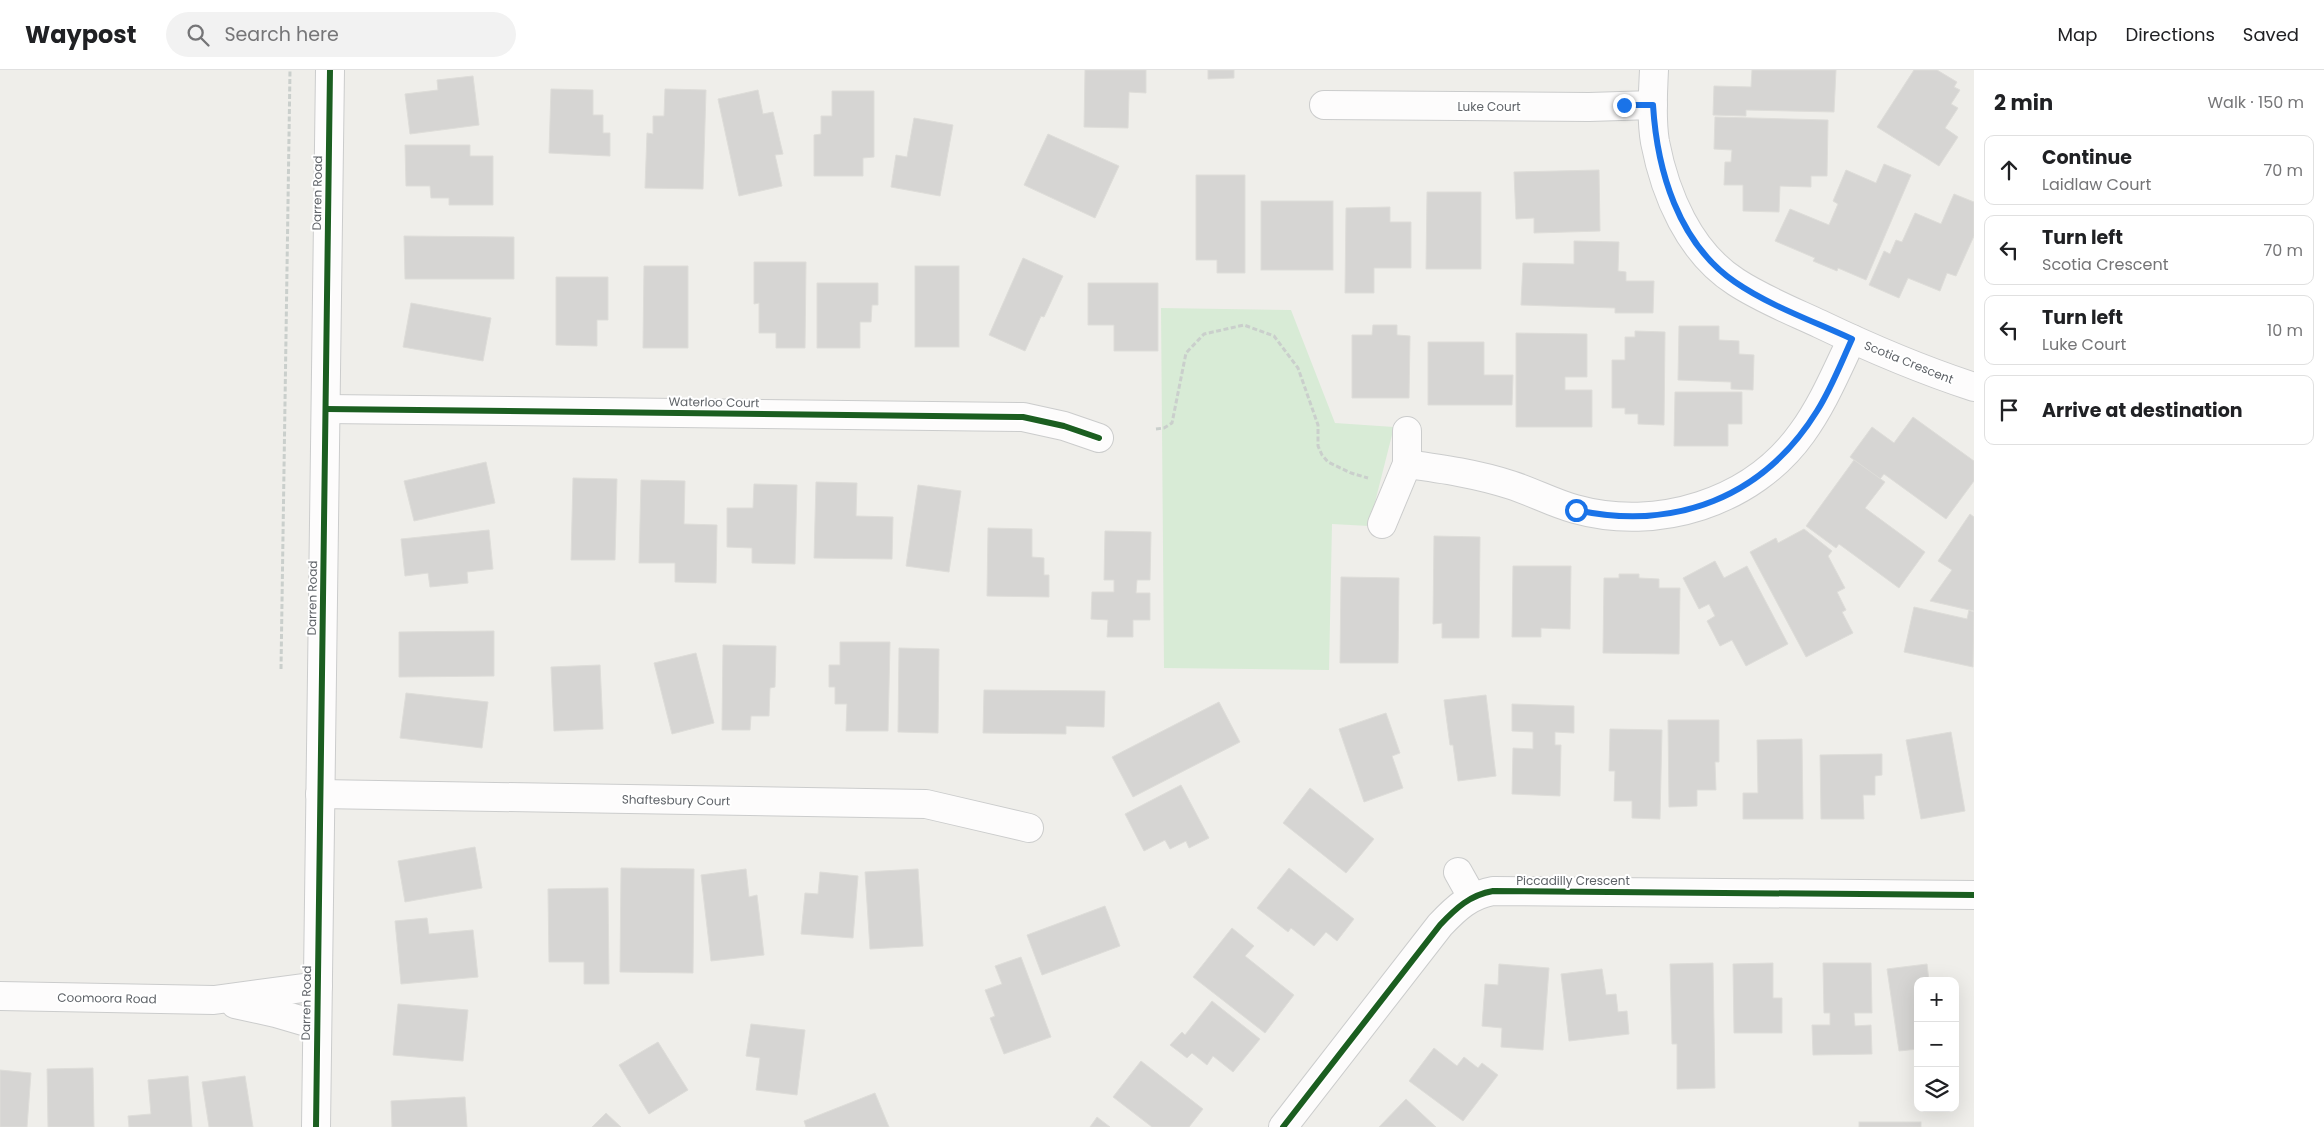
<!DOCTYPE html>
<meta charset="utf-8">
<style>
body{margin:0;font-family:Poppins,sans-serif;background:#f2f2f2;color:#202124}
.controls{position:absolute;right:15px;bottom:15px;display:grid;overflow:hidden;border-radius:10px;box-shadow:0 5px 20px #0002}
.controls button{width:45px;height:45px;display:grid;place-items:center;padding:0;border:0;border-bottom:1px solid #e0e0e0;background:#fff;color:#202124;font:25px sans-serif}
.stop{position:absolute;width:15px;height:15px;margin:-11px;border:4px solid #1a73e8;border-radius:50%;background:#fff}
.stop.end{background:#1a73e8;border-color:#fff;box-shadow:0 1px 5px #0008}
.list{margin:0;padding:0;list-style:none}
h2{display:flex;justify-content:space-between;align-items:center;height:65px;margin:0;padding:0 20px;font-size:21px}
h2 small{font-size:16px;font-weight:400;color:#757577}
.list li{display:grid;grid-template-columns:32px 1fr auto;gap:15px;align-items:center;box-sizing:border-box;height:70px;margin:0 10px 10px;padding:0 10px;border:1px solid #e0e0e0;border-radius:10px}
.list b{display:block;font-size:19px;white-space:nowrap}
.list p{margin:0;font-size:16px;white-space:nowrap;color:#757577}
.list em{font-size:16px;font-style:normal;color:#757577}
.icon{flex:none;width:28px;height:28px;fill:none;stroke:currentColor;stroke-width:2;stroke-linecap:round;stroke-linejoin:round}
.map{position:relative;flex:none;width:1974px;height:1057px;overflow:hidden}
header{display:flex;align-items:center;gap:30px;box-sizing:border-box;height:70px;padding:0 25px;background:#fff;border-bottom:1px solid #e0e0e0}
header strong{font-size:24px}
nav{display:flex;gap:28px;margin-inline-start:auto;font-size:18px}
.search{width:350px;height:45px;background:#f2f2f2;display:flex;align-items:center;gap:12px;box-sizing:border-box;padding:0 18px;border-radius:28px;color:#757577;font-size:19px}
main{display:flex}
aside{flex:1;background:#fff}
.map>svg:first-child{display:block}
.green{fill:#d8ebd6}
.building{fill:#d6d5d3;stroke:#deddd9}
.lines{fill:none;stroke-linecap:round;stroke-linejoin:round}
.street-casing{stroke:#cbcccc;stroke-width:30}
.path{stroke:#cacfcc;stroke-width:3;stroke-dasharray:5 2.5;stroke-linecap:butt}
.street{stroke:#fdfcfc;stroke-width:28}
.cycleway-casing{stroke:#fff;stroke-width:9}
.cycleway{stroke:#1b5e20;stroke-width:6}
.route{stroke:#1a73e8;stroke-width:6}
.labels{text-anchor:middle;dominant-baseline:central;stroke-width:4;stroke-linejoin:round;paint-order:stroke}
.street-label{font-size:12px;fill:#5f6368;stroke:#fff}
</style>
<header>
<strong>Waypost</strong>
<div class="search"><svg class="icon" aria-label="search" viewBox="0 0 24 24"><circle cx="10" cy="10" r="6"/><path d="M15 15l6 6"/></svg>Search here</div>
<nav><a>Map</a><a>Directions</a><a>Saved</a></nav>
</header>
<main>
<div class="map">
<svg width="1974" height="1057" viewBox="0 0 1974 1057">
<rect width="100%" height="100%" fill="#efeeea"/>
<polygon class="green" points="1161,238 1291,240 1335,353 1394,357 1369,456 1332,454 1329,600 1164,598"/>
<g class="building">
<polygon points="1085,0 1146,0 1146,23 1129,22 1128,58 1084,57"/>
<polygon points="1208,0 1234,0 1234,8 1208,9"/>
<polygon points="1752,0 1836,0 1834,42 1746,40 1746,46 1713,45 1714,16 1751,17"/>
<polygon points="1914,0 1937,0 1957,12 1954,17 1960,20 1951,34 1958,38 1945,58 1958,67 1939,96 1877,57"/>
<polygon points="473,6 479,55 410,64 405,24 438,20 437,10"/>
<polygon points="551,19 593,20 593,45 603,45 603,63 610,63 610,86 549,83"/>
<polygon points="665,19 706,20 703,119 645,118 647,63 653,64 653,46 664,46"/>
<polygon points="758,20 763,44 773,42 783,84 775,85 782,116 739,126 718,29"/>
<polygon points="832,21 874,21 874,87 863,88 863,106 814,106 814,65 821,64 821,46 832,46"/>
<polygon points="1715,47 1828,50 1827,106 1811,106 1811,117 1780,116 1779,142 1743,141 1743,115 1724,115 1725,92 1731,92 1732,80 1714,79"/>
<polygon points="914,48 953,55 940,126 891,117 896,85 907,87"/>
<polygon points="1048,64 1119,96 1095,148 1024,115"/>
<polygon points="405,75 470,75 470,86 493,86 493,135 449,135 449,128 431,128 430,116 406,116"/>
<polygon points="1884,94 1911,105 1866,210 1838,198 1837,201 1813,191 1815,188 1775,171 1790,139 1829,155 1838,134 1833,131 1846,100 1876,113"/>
<polygon points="1599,100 1600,161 1534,163 1534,148 1516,149 1514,102"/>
<polygon points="1196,105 1245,105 1245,203 1217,203 1217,190 1196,190"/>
<polygon points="1427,122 1481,122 1481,199 1426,199"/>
<polygon points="1954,124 1974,132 1974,166 1956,206 1947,203 1940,221 1908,208 1899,228 1869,215 1884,181 1890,184 1896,170 1902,172 1915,143 1941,154"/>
<rect x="1261" y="131" width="72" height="69"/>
<polygon points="1390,137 1390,152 1411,152 1411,198 1374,198 1374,223 1345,223 1346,138"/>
<polygon points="404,166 514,167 514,209 405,209"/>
<polygon points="1574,171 1619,172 1618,201 1626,202 1626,211 1654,211 1653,243 1615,243 1615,238 1521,235 1523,193 1574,194"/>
<polygon points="1023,188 1063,206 1044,247 1041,246 1025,281 989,265"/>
<polygon points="754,192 806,192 805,278 776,278 776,263 759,263 759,233 754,234"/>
<polygon points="644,196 688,196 688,278 643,278"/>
<rect x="915" y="196" width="44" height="81"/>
<polygon points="556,207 608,207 608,250 597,250 597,276 556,275"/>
<polygon points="817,213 878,213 878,235 872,235 871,252 860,252 860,278 817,278"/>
<polygon points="1088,213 1158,213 1158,281 1114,281 1114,255 1088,255"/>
<polygon points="411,233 491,248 483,291 403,277"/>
<polygon points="1373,255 1397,255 1397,265 1410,266 1409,328 1352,328 1352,265 1372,265"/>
<polygon points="1679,256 1719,256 1719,270 1739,271 1739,284 1754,285 1753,320 1731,319 1731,312 1678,310"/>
<polygon points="1635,261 1665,262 1664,355 1638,354 1638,344 1625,344 1625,338 1612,338 1612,290 1625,290 1625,267 1635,267"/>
<polygon points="1516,263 1587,264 1587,307 1565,307 1565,320 1592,320 1592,357 1516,357"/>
<polygon points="1428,272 1484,272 1484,305 1513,305 1512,335 1428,335"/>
<polygon points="1675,322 1742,322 1742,354 1728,354 1728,376 1674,376"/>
<polygon points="1913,347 1974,391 1974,411 1946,449 1884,404 1880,409 1850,387 1872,357 1894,373"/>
<polygon points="1854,390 1885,412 1865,438 1925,482 1899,518 1839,474 1836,478 1806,456"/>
<polygon points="486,392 495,433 414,451 404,411"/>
<polygon points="573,408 617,409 615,490 571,490"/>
<polygon points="641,410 685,411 684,454 717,455 716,513 675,512 675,493 639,493"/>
<polygon points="816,412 857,413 856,446 893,447 892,489 814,488"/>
<polygon points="754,414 797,415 795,494 752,493 752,478 727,477 727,438 753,438"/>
<polygon points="918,415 961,421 949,502 906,496"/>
<polygon points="1970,444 1974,447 1974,541 1930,531 1952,500 1938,491"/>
<polygon points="988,458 1032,459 1032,487 1044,488 1044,505 1049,505 1049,527 987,526"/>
<polygon points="1804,459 1832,481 1828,486 1845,518 1837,522 1846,540 1842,542 1853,563 1806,587 1750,482 1776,468 1778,473"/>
<polygon points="489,460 493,499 467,502 468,513 430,517 428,503 405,506 401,469"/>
<polygon points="1105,461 1151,462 1150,510 1137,510 1136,523 1150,523 1150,550 1133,550 1133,567 1107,567 1108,550 1091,549 1092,522 1114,522 1114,510 1104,510"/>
<polygon points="1434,466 1480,467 1479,568 1442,568 1442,553 1433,554"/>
<polygon points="1715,491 1724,508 1747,496 1788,574 1746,596 1732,570 1720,576 1707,551 1715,546 1709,534 1699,539 1683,508"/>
<polygon points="1513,496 1571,496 1570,559 1541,558 1541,567 1512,567"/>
<polygon points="1619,504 1639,504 1639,508 1659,509 1659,518 1680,518 1679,584 1603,583 1604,508 1619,508"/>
<polygon points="1341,507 1399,508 1398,593 1340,593"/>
<polygon points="1914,537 1967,549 1969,540 1974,542 1973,597 1904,582"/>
<polygon points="494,561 494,606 399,607 399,562"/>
<polygon points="840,572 890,572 888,661 846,661 847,634 835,634 835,617 829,617 829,595 840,595"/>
<polygon points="723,575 776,576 775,617 770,618 769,646 751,646 750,660 722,660"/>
<polygon points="899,578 939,579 938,663 898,662"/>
<polygon points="696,583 714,653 672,664 654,593"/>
<polygon points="600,595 603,659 554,661 551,597"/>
<polygon points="984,620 1105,621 1104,657 1066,656 1066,664 983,663"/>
<polygon points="406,623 488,632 482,678 400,668"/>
<polygon points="1486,625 1496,706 1458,711 1453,675 1450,675 1444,630"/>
<polygon points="1219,632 1240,672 1133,727 1112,687"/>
<polygon points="1512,634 1574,636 1574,663 1555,662 1555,675 1561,675 1560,726 1512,724 1513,678 1533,679 1533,662 1512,661"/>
<polygon points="1386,643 1400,683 1392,686 1403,718 1364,732 1339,659"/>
<polygon points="1668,650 1719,650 1719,692 1715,692 1716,720 1697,720 1697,736 1669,737"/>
<polygon points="1610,659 1662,660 1660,749 1632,748 1632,731 1614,731 1615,701 1609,701"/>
<polygon points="1951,662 1965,741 1921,749 1906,670"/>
<polygon points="1802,669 1803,749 1743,749 1743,723 1758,723 1757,670"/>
<polygon points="1882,684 1882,705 1875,706 1875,725 1863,725 1864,749 1821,749 1820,685"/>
<polygon points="1181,715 1209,768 1189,778 1186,771 1170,779 1165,770 1144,781 1125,744"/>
<polygon points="1310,718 1374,769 1346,803 1283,753"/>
<polygon points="475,777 482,818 405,832 398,791"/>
<polygon points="621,798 694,799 693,903 620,902"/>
<polygon points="1289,798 1354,849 1337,871 1326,862 1314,876 1291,858 1288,862 1257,838"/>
<polygon points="746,799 749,827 757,825 764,885 711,891 701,805"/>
<polygon points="918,799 923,876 870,879 865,802"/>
<polygon points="820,802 858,806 853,868 801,864 805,823 818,824"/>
<polygon points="608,818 609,914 584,914 584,892 549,892 548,819"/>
<polygon points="1105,836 1120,876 1042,905 1027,865"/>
<polygon points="427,848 429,864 473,860 478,907 401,914 395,851"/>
<polygon points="1232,858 1254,876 1245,886 1294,925 1265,963 1193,907"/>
<polygon points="1021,887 1051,967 1004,984 990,948 995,946 985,920 1002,914 995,896"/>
<polygon points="1713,893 1715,1018 1677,1019 1677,974 1672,974 1670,894"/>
<polygon points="1773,893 1773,928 1782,928 1782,963 1734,963 1733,894"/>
<polygon points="1823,893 1871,893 1872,943 1854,943 1855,956 1871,955 1872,984 1813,985 1812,955 1830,955 1830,943 1824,943"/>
<polygon points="1499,894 1549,898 1543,980 1501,977 1502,958 1482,956 1485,914 1498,915"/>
<polygon points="1927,894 1929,911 1918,911 1918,979 1899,981 1887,899"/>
<polygon points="1602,899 1606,925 1616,924 1618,942 1627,941 1629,964 1569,971 1561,904"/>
<polygon points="1212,931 1260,969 1233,1002 1213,986 1207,995 1192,983 1187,988 1170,975 1182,962 1185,965"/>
<polygon points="398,934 468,940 463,991 393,985"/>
<polygon points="751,954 805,960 797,1025 756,1020 760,988 746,986"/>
<polygon points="658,972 688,1020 649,1044 619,995"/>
<polygon points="1434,978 1457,996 1464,987 1478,998 1482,993 1498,1005 1463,1051 1409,1011"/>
<polygon points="1141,991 1203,1039 1189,1057 1152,1057 1113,1027"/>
<polygon points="93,998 94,1057 48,1057 47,999"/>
<polygon points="0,1000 31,1003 27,1057 0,1057"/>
<polygon points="188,1006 192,1057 129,1057 128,1046 151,1044 148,1010"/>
<polygon points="245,1006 253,1057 209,1057 202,1012"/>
<polygon points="875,1023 889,1057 806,1057 804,1051"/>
<polygon points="465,1027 467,1057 392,1057 391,1031"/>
<polygon points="1406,1029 1436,1057 1379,1057"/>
<polygon points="606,1043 621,1057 592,1057"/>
<polygon points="1097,1047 1110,1057 1090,1057"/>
<rect x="1859" y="1052" width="62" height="5"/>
</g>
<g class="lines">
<defs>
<g id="street">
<path d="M1654,0C1653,23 1651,48 1655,72C1665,124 1689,182 1736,212C1762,229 1792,241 1820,254C1870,278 1922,300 1974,317"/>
<polyline points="1324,35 1589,37 1653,35"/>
<polyline points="326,339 1023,347 1064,356 1099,368"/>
<path d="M1407,394C1443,399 1477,404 1511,415C1533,422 1553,433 1575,439C1657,462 1752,433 1802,363C1823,334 1836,302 1852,269"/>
<polyline points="1382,454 1407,394 1407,361"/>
<polyline points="320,724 926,734 1029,758"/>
<polyline points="1458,802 1472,827"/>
<polyline points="0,926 214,930 318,916"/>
<polyline points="235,934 276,943 317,955"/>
<polyline points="316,1057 330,0"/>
<path d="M1283,1057L1440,855C1456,838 1470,825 1493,821L1974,825"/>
</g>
</defs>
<use href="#street" class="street-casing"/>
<g class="path">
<polyline points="1156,359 1164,358 1172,353 1186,283 1204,264 1244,255 1274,266 1298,298 1318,355 1318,376 1322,385 1328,392 1351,403 1368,408"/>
<polyline points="281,599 290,0"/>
</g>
<use href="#street" class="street"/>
<defs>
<g id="cycleway">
<polyline points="326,339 1023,347 1064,356 1099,368"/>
<polyline points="316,1057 330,0"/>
<path d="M1283,1057L1440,855C1456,838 1470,825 1493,821L1974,825"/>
</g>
</defs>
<use href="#cycleway" class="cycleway-casing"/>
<use href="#cycleway" class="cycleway"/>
</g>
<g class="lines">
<path class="route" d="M1576,440C1675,461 1763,428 1817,341C1831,319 1841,293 1852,269C1813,251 1770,236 1735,212C1678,173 1657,100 1653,35H1624"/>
</g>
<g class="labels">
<g class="street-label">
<text x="1489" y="36">Luke Court</text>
<text transform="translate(317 123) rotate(-89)">Darren Road</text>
<text transform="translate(1909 292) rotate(22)">Scotia Crescent</text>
<text transform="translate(714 332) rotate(1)">Waterloo Court</text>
<text transform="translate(312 528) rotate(-89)">Darren Road</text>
<text transform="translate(676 730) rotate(1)">Shaftesbury Court</text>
<text x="1573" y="810">Piccadilly Crescent</text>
<text transform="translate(107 928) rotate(1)">Coomoora Road</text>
<text transform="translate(306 933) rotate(-89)">Darren Road</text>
</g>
</g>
</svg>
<div class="controls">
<button>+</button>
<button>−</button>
<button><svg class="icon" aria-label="layers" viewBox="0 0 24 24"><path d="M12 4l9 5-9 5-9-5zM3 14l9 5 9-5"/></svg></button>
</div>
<div class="stop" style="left:1576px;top:440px"></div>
<div class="stop end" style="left:1624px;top:35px"></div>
</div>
<aside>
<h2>2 min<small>Walk · 150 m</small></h2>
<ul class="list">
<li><svg class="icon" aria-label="ahead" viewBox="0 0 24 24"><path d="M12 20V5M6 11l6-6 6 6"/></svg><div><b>Continue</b><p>Laidlaw Court</p></div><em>70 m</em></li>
<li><svg class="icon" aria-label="left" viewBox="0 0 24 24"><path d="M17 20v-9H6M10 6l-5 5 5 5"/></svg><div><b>Turn left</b><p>Scotia Crescent</p></div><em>70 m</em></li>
<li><svg class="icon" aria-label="left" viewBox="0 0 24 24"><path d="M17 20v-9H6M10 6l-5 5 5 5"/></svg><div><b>Turn left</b><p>Luke Court</p></div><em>10 m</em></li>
<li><svg class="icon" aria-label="arrive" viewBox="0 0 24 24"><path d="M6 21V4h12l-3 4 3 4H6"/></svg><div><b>Arrive at destination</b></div></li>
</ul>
</aside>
</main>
